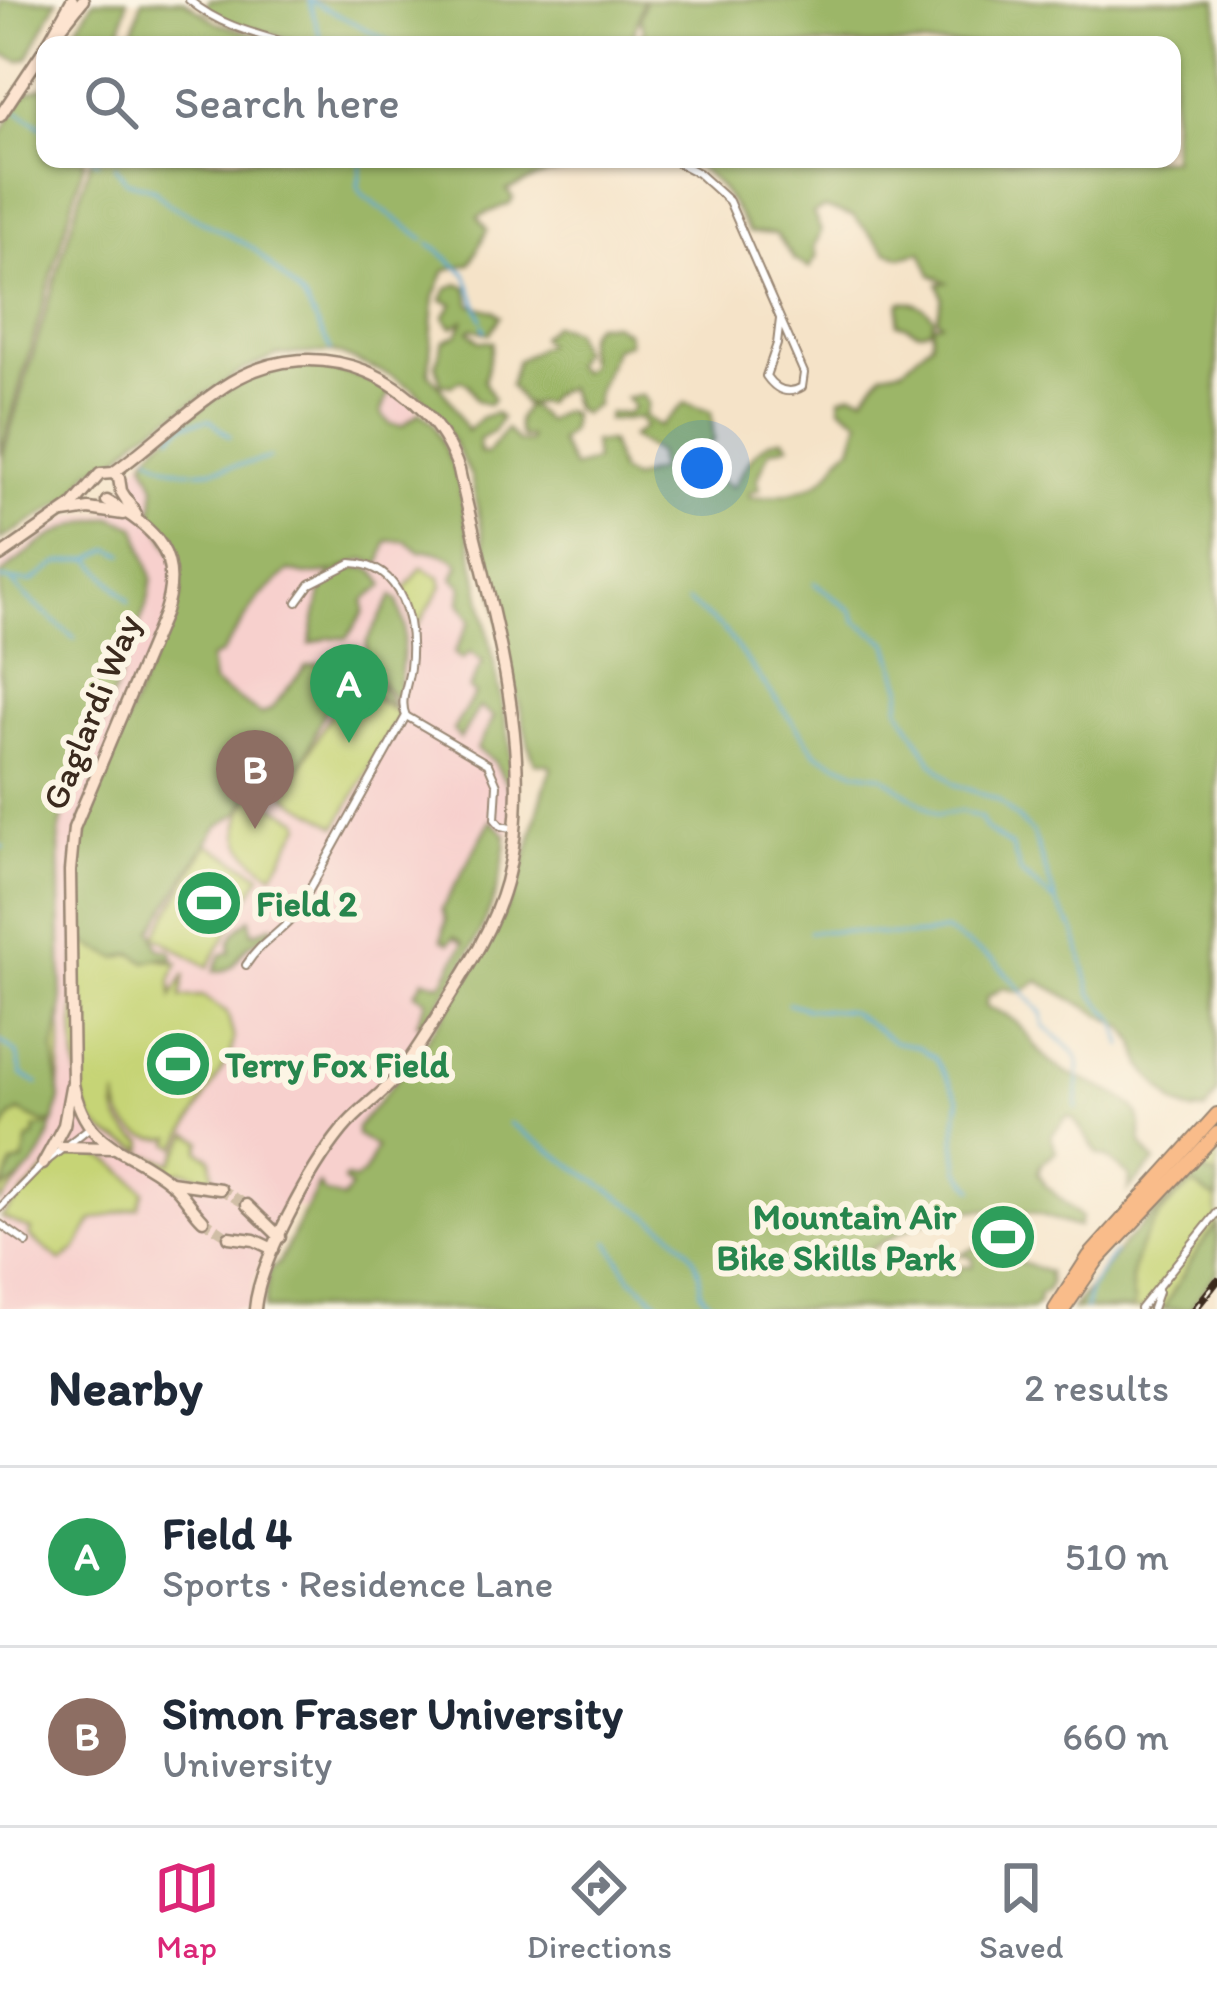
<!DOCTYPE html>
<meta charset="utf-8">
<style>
body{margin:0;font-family:Itim,sans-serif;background:#f6f6f7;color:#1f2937}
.you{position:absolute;left:702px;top:468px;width:42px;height:42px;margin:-30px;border:9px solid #fff;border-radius:50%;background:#1a73e8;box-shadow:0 0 0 18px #1a73e833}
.badge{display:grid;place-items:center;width:78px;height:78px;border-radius:50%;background:#db2777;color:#fff;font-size:39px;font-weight:700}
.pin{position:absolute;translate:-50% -99px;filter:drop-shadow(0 3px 6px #0008)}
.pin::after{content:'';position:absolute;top:63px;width:42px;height:36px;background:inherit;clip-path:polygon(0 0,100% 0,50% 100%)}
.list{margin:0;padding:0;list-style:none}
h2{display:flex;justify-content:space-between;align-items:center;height:156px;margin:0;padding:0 48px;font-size:51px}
h2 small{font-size:39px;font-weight:400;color:#747a83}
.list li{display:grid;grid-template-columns:78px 1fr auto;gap:36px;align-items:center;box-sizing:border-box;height:180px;padding:0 48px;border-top:3px solid #e0e1e3}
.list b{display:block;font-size:45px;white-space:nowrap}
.list p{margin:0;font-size:39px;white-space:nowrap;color:#747a83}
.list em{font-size:39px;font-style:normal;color:#747a83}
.icon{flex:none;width:66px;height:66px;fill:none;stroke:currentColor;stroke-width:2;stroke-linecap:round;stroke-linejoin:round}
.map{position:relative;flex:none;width:1217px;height:1309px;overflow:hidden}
.search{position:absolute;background:#fff;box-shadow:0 3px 9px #0004;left:36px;right:36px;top:36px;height:132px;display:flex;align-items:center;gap:30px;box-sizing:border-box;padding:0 42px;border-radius:24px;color:#747a83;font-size:45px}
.sheet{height:516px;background:#fff}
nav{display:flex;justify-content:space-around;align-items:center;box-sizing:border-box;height:168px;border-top:3px solid #e0e1e3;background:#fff;font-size:33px;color:#747a83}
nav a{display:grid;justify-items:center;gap:6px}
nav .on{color:#db2777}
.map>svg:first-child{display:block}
.built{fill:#f7d0cd}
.green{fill:#c6d476;stroke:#807f4a;stroke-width:3}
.forest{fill:#9cb667;stroke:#6c7042;stroke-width:3}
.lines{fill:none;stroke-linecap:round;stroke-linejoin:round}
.stream{stroke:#5daad6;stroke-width:3}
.secondary-tunnel{stroke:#d0bea6;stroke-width:10;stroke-dasharray:10 5;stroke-linecap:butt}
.street-casing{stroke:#988673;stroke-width:10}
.secondary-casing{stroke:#988673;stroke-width:15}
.primary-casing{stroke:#988673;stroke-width:16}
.street{stroke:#fff;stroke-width:6}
.secondary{stroke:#fde4d0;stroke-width:10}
.primary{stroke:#f9bc8a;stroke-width:12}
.rail-casing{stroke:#3b2a1e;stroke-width:8}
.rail{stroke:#fcf5e5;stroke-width:3;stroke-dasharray:9;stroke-linecap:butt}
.labels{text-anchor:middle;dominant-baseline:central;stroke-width:12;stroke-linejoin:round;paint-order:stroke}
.street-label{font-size:36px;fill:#3b2a1e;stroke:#fcf5e5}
.leisure-label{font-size:36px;font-weight:bold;fill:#27864d;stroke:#fcf5e5;text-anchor:start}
</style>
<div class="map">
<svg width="1217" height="1309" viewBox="0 0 1217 1309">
<rect width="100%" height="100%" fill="#fcf5e5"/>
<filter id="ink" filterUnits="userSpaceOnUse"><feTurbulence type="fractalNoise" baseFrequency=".00833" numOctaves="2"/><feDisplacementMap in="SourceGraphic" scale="24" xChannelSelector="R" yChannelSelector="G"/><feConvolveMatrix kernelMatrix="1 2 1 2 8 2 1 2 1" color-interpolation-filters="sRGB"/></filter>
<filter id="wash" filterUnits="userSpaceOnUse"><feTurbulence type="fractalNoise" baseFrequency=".004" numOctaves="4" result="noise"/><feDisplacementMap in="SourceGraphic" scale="48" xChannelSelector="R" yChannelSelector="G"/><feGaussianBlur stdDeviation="2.7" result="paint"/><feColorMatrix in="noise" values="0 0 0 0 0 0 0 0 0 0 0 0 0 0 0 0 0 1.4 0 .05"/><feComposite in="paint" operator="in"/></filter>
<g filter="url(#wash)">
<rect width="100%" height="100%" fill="#f5e3c8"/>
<polygon class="built" points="316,363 379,379 432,421 458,479 513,750 512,818 504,868 489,916 479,939 412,1049 374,1093 390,1153 358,1208 291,1207 264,1251 253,1284 251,1309 0,1309 0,565 70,517 107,513 125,493 132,471 152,447 223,392 246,378 283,366"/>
<g class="green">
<polygon points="422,567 440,578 442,586 416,629 404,590"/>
<polygon points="347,684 400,714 337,826 285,796"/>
<path d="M258,786L270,793L265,801L300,820L301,825L273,874C232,849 229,824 258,786Z"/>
<polygon points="208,844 261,875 208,967 155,936"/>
<path d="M78,940L98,948L178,963L171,981L172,996L185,974L181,997L202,996L227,1012L234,1039L231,1053L177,1147L170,1143L172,1138C140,1142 119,1128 117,1095C112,1116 124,1134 144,1142V1150C125,1142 110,1140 96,1125C68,1097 73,980 78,940Z"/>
<path d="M0,960L39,977L62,1007C59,1094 67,1136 0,1202Z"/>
<polygon points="189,1134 202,1141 199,1151 211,1158 213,1180 183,1171 170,1174 130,1150 172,1163"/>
<polygon points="1217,1146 1217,1263 1181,1309 1072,1309 1148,1217"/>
<path d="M73,1151C107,1152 121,1168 144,1191L138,1207L93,1220L76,1250L61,1261L29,1236L31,1230L1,1217L55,1160Z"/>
</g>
<g class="forest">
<polygon points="0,0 57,0 28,58 19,61 0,53"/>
<polygon points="94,0 127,0 118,45 66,45"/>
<polygon points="142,0 183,0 217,23 284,45 129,45"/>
<polygon points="209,0 643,0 631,45 311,45 232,23 205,9"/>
<path d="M645,0H1217V1093L1206,1111H1192L1175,1104L1142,1066L1136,1043L1125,1028L1038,981L1020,992L1003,988L987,997L986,1007C1027,1019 1023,1037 1049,1061C1069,1079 1125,1091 1137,1112C1148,1133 1130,1135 1155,1162L1128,1190L1130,1176L1107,1157L1098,1154L1073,1118L1067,1116L1051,1136L1056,1151L1041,1164L1038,1172L1046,1186L1081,1217L1079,1227C1063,1224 1049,1216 1033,1213C942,1199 912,1227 836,1269L838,1275L938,1263L954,1276L960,1267L972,1266L973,1257L960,1255L974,1248C1003,1255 1022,1264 1048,1272L1050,1283L1046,1292L1039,1294L1038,1304L1032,1309H264L269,1271L278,1264L319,1184L325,1193L343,1199L351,1187L343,1181L345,1178L355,1180L365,1173L376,1147L357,1135V1128C418,1055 480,973 516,886C532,848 536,807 551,769L550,765L535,763C523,734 524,711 513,685L471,476L440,417L415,390L390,375L334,352L278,355L242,371L140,436L114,462L90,471L74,496L0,540L3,455L91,159H584V167L546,174L506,190L513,198L510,203L478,217L487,230L470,264L445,270L434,297L429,373L453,404L467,431L482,417L495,413L501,418L493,432L479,440L480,453L487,454L506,429L518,442H529L530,437H521C515,423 517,416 528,405L546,421L562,411L572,414L570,431L559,441L573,468L595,461L593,442H610L620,472L632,479L659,470L657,453L631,437L645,427L639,418L607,420L609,413H628L634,407L626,398L642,395L648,403L644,416L660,426L685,403L711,412L714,441L699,451L680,453L676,467L704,460L721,482L733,487C744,468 760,437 784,439L789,445L770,450L757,480L760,489L750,492V498C773,497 808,493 826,476C839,465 834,457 852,447L860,420L840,406L841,397L852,393L864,396L883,372L903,368L931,342L932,327C916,339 913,324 897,324L900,302C912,299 926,308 934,317L932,325L941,322L937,318L942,297L938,284L946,282L931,275L921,252L901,257L887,252L853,216L824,208L813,213L821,231L814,247L817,256L809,268L794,259L776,234L749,232C732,203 714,170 680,159H1172V45H638L644,29L640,18Z"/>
<polygon points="45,86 45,159 85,159 0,455 0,135 23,95"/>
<polygon points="457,284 467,287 471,305 494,311 500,317 489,334 472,328 469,331 479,341 493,342 484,381 493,399 489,405 476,400 468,384 461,380 451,386 441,384 436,364 443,341 458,334 463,321 452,327 444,317 453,304 442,300 447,289"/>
<path d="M595,324H613L627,332L629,343L614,348C610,367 595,386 596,405L582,414L574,408L568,388L555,392L545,403L524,404L510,385L517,361L546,344L540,337L553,325L573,331L580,351L573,365L580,372L589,366C586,349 581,336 595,324Z"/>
<path d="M324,366L386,385L389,392L381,413L390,424L402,426L420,412L433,423L457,475L510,744L513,796L494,761L477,749L494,717L479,707L460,739L453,730L475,694L469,689L483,661L470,652L462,660L454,653L471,620L460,603L462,586L453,578L459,565C453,556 431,548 420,552L406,541H387L380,565L364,559L337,571C356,568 375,561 384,586L364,600V612L347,638H328L310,644L323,583L333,572L306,575L289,571L259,598L221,654L210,659L213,683L261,714L271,709L306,666C352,656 369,667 395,707L344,680C341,693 335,694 328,705C312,732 307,770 279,791L259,788L251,792L240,812L217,827L152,930L159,949L171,951L174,961L163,957L146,962L132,953L118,958L78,940V851L84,817L180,596V566L152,515L155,486L144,461C160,434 228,386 258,375C279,368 302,366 324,366Z"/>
<path d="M112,517L136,527L152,578L148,601L104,720L66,802L59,834L62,1007L54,1050L60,1099L54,1122L43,1123L19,1111L10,1118L0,1137V576C40,541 59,526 112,517Z"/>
<polygon points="392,596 397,600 405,627 398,702 365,663 367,641"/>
<path d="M491,820L506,835C504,904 462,970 424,1025L417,1023L427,1000L415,993L424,979L440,984L444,981L464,943L454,937L449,943L442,939L446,920L442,909Z"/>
<path d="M250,919L252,933L272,926L275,929C267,935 254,940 247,947C234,961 236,971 214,971L221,955L230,952C227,935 239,928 250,919Z"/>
<path d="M51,1126C49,1151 26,1179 3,1189L12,1165L23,1161L28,1139L34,1137L35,1128Z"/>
<path d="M1202,1171L1217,1177V1200L1194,1185C1159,1205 1120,1262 1135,1303L1131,1309H1074L1124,1243Z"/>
<path d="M1217,1225V1272L1190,1309H1163C1180,1280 1195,1251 1217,1225Z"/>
</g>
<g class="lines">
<g class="stream">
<polyline points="309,0 397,45"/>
<polyline points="309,1 323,45"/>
<polyline points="19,112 45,129"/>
<polyline points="93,159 99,162"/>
<polyline points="362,159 358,188 365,197 424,239"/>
<polyline points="115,166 126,181 153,189 169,204 253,248 304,299 331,350"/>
<polyline points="429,243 466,274 482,319"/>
<polyline points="483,325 485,331"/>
<polyline points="171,436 186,424 210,420 230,437"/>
<path d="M150,455C180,484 233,466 270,458"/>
<polyline points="91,559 129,602"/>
<polyline points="0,579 31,582 59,563 91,559 110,549 124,554"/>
<path d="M11,581C29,603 53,619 75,639"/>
<polyline points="814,583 852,611 856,621 888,643 902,688 899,708 932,762 954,784 998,800 1033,833 1057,904 1075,931 1091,993 1116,1021 1123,1046"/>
<polyline points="688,602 723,629 817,754 857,772 882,776 938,815 961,811 981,818 986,829 1012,847 1021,873 1053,900"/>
<polyline points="0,846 3,847"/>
<path d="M809,932C855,927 899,942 945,931L995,961L1042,1013L1044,1026C1094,1068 1076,1050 1077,1109"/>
<polyline points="788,1003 807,1009 850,1011 895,1042 917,1046 935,1058 959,1099 955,1137 959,1170 974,1189"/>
<polyline points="0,1041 17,1054 22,1075 38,1084"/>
<path d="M509,1123L669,1230C689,1249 702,1262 700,1291L708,1301L728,1309"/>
<polyline points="608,1241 630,1277 667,1309"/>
<polyline points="1086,1309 1090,1288 1114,1253"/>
</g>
</g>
</g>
<g filter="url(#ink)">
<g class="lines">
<g class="secondary-tunnel">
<polyline points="220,1189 247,1205"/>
<polyline points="203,1220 229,1237"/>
</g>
<defs>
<g id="street">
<path d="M189,0C220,26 256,34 294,45"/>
<path d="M671,159L698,173L729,201L804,373L802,387C787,396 775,389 766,376L777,344L780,319"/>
<polyline points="406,716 488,764 497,785 495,819 501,826 515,829"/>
<path d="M246,965C262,940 279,935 296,914L406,716C399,701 408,685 410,668C415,624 404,565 351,563L310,584L297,602"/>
<polyline points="0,1208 43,1164 89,1128"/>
<polyline points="0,1224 27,1243"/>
<polyline points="1140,1309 1217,1213"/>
<polyline points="1152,1309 1158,1292"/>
</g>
<g id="secondary">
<polyline points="60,29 83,0"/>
<polyline points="47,45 72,0"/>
<polyline points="0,116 45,48"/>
<polyline points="113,473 119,478 121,491 136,515"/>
<path d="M107,501C156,529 184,554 164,614L74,828L70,871L73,1084C86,1151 127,1146 171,1183C183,1193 191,1208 203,1220"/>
<polyline points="64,513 89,509 123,514"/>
<path d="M0,556L72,506L100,474L113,473C153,444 189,408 231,382C319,329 427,377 459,470C487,598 540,752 506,882C494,926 469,966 445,1004C429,1030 414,1056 394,1080C378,1098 357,1111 342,1130C311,1168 259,1261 255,1309"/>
<polyline points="62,1147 112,1148"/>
<polyline points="43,1164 64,1125 71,1087"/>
<polyline points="170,1182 220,1189"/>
<polyline points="247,1205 280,1237"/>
<polyline points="229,1237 254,1240 273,1249"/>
</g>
<g id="primary">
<polyline points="1055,1309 1089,1256 1217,1114"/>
<polyline points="1064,1309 1096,1262 1217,1133"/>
</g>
</defs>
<use href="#street" class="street-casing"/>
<use href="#secondary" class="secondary-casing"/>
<use href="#primary" class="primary-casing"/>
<use href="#street" class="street"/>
<use href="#secondary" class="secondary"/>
<use href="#primary" class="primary"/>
<defs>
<polyline id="rail" points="1195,1309 1217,1281"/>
</defs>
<use href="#rail" class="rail-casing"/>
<use href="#rail" class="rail"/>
</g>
</g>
<defs>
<symbol id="stadium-disc" viewBox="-11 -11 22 22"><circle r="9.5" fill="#2e9e5b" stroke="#fcf5e5"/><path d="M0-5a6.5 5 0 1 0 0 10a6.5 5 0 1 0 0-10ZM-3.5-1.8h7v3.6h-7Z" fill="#fff"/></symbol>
</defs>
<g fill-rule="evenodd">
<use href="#stadium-disc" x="171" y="865" width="76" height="76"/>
<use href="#stadium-disc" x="140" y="1026" width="76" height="76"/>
<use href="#stadium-disc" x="965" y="1199" width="76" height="76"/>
</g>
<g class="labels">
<g class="street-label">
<text transform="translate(91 712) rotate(-68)">Gaglardi Way</text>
</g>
<g class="leisure-label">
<text x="256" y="903">Field 2</text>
<text x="225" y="1064">Terry Fox Field</text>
<text x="956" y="1216" text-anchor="end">Mountain Air<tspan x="956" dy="41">Bike Skills Park</tspan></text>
</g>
</g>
</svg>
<div class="you"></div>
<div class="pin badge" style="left:349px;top:743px;background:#2e9e5b">A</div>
<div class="pin badge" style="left:255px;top:829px;background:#8d6e63">B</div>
<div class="search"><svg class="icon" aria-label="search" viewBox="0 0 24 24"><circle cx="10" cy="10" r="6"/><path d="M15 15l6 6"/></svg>Search here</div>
</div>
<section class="sheet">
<h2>Nearby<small>2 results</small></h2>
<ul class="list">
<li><span class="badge" style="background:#2e9e5b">A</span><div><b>Field 4</b><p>Sports · Residence Lane</p></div><em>510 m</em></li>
<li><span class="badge" style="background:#8d6e63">B</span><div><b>Simon Fraser University</b><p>University</p></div><em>660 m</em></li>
</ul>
</section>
<nav>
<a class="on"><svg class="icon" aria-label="map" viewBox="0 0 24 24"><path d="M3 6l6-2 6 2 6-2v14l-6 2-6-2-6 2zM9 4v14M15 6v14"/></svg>Map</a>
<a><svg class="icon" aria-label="directions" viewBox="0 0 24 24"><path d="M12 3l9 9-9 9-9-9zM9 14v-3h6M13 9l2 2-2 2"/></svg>Directions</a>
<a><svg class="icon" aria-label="saved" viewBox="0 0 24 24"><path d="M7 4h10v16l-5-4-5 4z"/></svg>Saved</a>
</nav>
